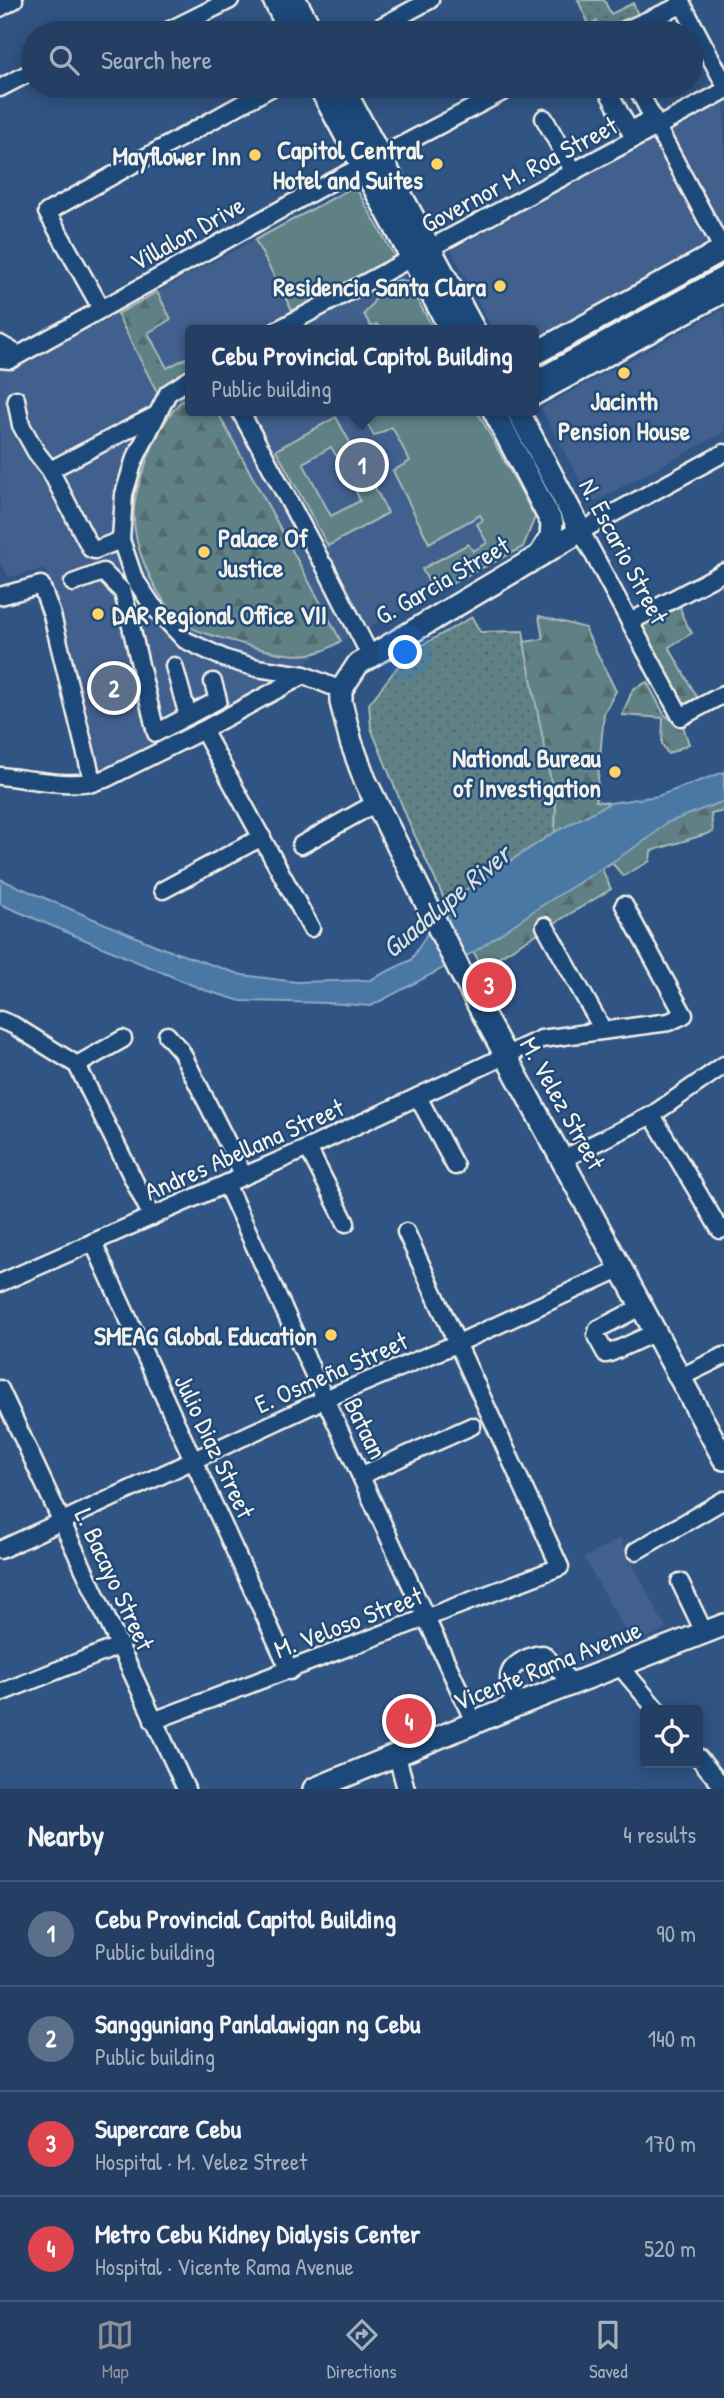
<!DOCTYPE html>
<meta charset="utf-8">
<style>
body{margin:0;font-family:"Patrick Hand",sans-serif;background:#304a6c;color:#f1f3f6}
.controls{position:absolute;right:21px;bottom:21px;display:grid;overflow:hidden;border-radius:7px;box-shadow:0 4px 18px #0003}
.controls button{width:63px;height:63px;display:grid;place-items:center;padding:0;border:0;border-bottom:2px solid #415878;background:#243f63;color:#f1f3f6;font:35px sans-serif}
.you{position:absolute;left:406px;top:653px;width:24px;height:24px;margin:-18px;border:5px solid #fff;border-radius:50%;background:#1a73e8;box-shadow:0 0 0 10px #1a73e833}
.badge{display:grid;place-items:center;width:46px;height:46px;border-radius:50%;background:#8c9099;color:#fff;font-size:23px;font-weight:700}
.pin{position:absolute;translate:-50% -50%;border:4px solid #fff;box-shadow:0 2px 7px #0006}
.popup{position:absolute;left:185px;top:325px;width:354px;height:91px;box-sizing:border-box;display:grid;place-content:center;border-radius:7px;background:#243f63;filter:drop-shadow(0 2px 5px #0005);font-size:23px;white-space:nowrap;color:#a3afbe}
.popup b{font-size:26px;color:#f1f3f6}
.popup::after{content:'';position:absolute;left:50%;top:100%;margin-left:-14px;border:14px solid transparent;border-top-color:#243f63}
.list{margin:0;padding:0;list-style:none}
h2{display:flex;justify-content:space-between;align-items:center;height:91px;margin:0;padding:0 28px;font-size:30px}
h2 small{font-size:23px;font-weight:400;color:#a3afbe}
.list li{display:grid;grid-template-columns:46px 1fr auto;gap:21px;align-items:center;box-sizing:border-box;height:105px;padding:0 28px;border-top:2px solid #415878}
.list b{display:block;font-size:26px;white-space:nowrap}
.list p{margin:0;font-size:23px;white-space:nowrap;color:#a3afbe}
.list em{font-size:23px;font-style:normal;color:#a3afbe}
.icon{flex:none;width:38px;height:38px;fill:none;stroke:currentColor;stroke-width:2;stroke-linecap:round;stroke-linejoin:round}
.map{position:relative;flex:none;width:724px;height:1789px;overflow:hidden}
.search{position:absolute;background:#243f63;box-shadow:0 4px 18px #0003;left:21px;right:21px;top:21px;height:77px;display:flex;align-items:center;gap:18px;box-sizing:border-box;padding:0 24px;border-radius:38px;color:#a3afbe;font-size:26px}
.sheet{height:511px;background:#243f63}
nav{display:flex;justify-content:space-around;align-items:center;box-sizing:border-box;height:98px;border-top:2px solid #415878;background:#243f63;font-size:19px;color:#a3afbe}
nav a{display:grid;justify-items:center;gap:4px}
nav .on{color:#8c9099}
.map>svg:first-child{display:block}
.built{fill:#42618e}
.grass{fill:url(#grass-dots);stroke:#aab9b7;stroke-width:2}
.forest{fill:url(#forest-firs);stroke:#aab9b7;stroke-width:2}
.green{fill:#5f8186;stroke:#aab9b7;stroke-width:2}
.water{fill:#4978a5;stroke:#8da8c0;stroke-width:2}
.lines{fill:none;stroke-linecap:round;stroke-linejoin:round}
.minor-casing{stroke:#f4f1e8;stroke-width:21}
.major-casing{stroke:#f4f1e8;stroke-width:26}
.minor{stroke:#1f4a7a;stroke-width:16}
.major{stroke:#1f4a7a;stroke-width:21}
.poi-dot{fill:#ffd166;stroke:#1f4a7a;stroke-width:2.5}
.labels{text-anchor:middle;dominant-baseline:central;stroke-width:5;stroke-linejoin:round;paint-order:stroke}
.poi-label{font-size:26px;font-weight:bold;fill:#f4f1e8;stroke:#1f4a7a;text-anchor:end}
.street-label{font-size:26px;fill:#f4f1e8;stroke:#1f4a7a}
.water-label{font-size:28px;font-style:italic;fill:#dadfde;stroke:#1f4a7a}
</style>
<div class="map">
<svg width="724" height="1789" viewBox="0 0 724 1789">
<defs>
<pattern id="grass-dots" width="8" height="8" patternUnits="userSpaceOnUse" patternTransform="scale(1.75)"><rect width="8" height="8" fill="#5f8186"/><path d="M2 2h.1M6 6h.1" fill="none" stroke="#566a6c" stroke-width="1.8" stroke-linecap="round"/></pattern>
<pattern id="forest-firs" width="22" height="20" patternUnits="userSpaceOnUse" patternTransform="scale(1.75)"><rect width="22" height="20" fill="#5f8186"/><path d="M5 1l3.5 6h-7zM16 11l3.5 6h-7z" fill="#566a6c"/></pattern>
</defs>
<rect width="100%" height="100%" fill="#305484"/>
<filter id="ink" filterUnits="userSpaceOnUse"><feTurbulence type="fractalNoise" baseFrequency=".0143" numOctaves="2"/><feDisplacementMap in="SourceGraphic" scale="14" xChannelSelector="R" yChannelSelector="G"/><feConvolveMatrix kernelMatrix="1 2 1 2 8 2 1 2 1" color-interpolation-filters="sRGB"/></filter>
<g filter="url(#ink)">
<g class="built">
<polygon points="724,103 724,232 534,344 534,330 493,330 451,250"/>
<polygon points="355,186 434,330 190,330 190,411 477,411 535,517 523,547 321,652 266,687 95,779 45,568 9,577 0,563 0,367 11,370"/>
<polygon points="724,309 724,432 592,503 541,408"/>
<polygon points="620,1538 666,1629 633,1644 584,1558"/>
</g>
<g class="grass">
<polygon points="578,0 604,0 611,14 633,3 639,17 603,33 597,21 589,25"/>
<polygon points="472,617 480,632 523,631 556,807 555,832 446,903 410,825 371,728 369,704 408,653"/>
</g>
<g class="forest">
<polygon points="157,292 171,319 148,333 167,368 190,356 190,374 160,398 117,314"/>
<path d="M190,394V411H217L341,641C335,644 329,649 322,651C298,660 267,651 243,644C228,639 199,634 187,625C155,601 128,541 135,501C137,486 144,470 149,455C158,432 170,408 190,394Z"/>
<polygon points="679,601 683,618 692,633 669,647 698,699 678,709 637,624"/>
<polygon points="539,616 586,628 586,631 616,691 604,713 596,801 610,803 724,801 724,811 711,814 713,832 651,851 650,861 623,876 612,863 602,869 611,889 482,967 446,903 555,832 556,807 524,642 543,639"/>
<polygon points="647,682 664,714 679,726 683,726 689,744 668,754 662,744 663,718 622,715 633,689"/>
</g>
<g class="green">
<polygon points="355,186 396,259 295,316 255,240"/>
<path d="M399,280L407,281L434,330H381L377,324L371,327L364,314C381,297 371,292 399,280Z"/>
<polygon points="360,411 477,411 535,517 523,547 434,593 422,569 468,544 473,551 487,543 477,524 483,520 480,515 429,543 393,471 410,461 392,427 374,436"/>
<polygon points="336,417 353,448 337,457 331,447 303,463 331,516 360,501 356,491 372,482 388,513 328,546 276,450"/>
</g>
<polygon class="water" points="724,772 724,801 666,823 649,838 612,862 538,908 474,952 371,1006 327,1003 241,1001 204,990 0,904 0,879 162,948 242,975 296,982 370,980 411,960 446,903 555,832 610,803 658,796"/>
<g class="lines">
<defs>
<g id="minor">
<polyline points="680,0 724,83"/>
<polyline points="0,8 14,0"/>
<polyline points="164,33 230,0"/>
<polyline points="369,33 430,0"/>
<polyline points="618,33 682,5"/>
<polyline points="605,86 630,131 653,118 636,86"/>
<polyline points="0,88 33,71"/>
<polyline points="544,118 574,172"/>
<polyline points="657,127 723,250"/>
<polyline points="101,308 47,212 274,86"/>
<polyline points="277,330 724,91"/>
<polyline points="0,344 19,355"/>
<polyline points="0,359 10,360 19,355 314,191 514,86"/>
<polyline points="190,379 168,393 134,461 124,494 121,540 134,578 152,605 185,640 226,659 257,668 304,675 341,690"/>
<polyline points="534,380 724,275"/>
<polyline points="16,399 21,425 36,452 50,470 91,549 95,550 121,540"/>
<polyline points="240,411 258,444"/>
<polyline points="261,449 320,559"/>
<polyline points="724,453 581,531 681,717 724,694"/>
<polyline points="50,470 156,415"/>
<polyline points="324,565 370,655"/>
<polyline points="73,583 103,572 123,592 156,733 218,700 213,682"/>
<polyline points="0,596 41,585 52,615 93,783"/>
<polyline points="630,622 724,572"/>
<polyline points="174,666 188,716"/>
<polyline points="203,730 311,928"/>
<path d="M0,776C33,779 73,789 105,779L203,730L304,675"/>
<polyline points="301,845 376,803"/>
<polyline points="163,890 262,837"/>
<polyline points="545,926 603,1030"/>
<polyline points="0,1020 13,1025 77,1065 152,1217"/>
<polyline points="167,1035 181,1051 244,1176"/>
<polyline points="77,1065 123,1039"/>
<polyline points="418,1097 455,1166"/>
<polyline points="652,1115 720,1230 724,1228"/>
<polyline points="308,1148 346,1223"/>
<polyline points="563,1159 652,1115 724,1065"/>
<polyline points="226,1184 475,1724"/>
<polyline points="93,1242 290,1671"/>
<polyline points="0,1283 308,1148 541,1039 669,1022 684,1015 624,905"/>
<polyline points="641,1307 598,1329 596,1336 606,1354 610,1353 654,1333"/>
<polyline points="679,1378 724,1356"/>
<polyline points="0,1389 186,1789"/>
<polyline points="362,1475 472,1426"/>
<polyline points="0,1550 325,1399 456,1344 620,1269"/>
<polyline points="636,1551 724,1500"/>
<polyline points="680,1582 705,1634"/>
<polyline points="619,1665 657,1710"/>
<polyline points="0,1693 119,1646"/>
<path d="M515,1706C510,1681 500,1671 527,1658C533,1656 536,1654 543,1654L573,1684"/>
<polyline points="153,1721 560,1567 406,1232"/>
<polyline points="397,1756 406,1789"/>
<polyline points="698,1757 724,1788"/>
</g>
<g id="major">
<polyline points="274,0 291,33"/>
<polyline points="295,0 313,33"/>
<polyline points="319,86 451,330"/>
<polyline points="342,86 474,330"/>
<polyline points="534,354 724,249"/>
<polyline points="534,394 724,291"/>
<polyline points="494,411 552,523 551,537 540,555"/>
<polyline points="518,411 581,531 358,664 341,690 341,702 351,742 365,780 461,973 724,1459"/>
<polyline points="314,1789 515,1706 724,1625"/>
</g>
</defs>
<use href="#minor" class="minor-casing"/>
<use href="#major" class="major-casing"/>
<use href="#minor" class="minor"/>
<use href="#major" class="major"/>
</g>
</g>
<g class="poi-dot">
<circle cx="255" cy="155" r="7"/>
<circle cx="437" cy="164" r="7"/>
<circle cx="500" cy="286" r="7"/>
<circle cx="624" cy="373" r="7"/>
<circle cx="204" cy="552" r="7"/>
<circle cx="98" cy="614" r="7"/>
<circle cx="615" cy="772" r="7"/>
<circle cx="331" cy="1335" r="7"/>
</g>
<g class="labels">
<g class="poi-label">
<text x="423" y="149">Capitol Central<tspan x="423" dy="30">Hotel and Suites</tspan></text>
<text x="241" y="155">Mayflower Inn</text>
<text x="486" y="286">Residencia Santa Clara</text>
<text x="624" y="400" text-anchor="middle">Jacinth<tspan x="624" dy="30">Pension House</tspan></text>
<text x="218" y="537" text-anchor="start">Palace Of<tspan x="218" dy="30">Justice</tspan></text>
<text x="112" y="614" text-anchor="start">DAR Regional Office VII</text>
<text x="601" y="757">National Bureau<tspan x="601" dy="30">of Investigation</tspan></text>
<text x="317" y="1335">SMEAG Global Education</text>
</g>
<g class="street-label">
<text transform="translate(519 174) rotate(-28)">Governor M. Roa Street</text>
<text transform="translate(187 233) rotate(-29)">Villalon Drive</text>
<text transform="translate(624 551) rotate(62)">N. Escario Street</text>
<text transform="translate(442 580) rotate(-30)">G. Garcia Street</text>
<text transform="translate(563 1103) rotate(61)">M. Velez Street</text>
<text transform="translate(244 1149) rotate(-24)">Andres Abellana Street</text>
<text transform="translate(331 1372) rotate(-24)">E. Osmeña Street</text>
<text transform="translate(366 1428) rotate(64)">Bataan</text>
<text transform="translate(215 1446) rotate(65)">Julio Diaz Street</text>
<text transform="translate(115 1579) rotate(65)">L. Bacayo Street</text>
<text transform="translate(348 1622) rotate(-21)">M. Veloso Street</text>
<text transform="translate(547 1665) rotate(-22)">Vicente Rama Avenue</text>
</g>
<g class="water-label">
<text transform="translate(446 901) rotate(-40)">Guadalupe River</text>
</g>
</g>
</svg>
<div class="controls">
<button><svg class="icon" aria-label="locate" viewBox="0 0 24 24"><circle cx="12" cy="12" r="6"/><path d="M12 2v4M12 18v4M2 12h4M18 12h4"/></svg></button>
</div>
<div class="you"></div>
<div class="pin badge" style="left:362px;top:465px;background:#5c6f8a">1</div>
<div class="popup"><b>Cebu Provincial Capitol Building</b>Public building</div>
<div class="pin badge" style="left:114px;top:688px;background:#5c6f8a">2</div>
<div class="pin badge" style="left:489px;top:985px;background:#e0444e">3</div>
<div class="pin badge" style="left:409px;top:1721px;background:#e0444e">4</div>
<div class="search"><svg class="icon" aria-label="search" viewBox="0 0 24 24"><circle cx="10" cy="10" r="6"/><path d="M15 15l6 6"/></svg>Search here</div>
</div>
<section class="sheet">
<h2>Nearby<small>4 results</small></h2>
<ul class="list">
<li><span class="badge" style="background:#5c6f8a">1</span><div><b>Cebu Provincial Capitol Building</b><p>Public building</p></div><em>90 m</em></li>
<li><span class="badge" style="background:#5c6f8a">2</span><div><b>Sangguniang Panlalawigan ng Cebu</b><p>Public building</p></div><em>140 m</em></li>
<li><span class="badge" style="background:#e0444e">3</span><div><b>Supercare Cebu</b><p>Hospital · M. Velez Street</p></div><em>170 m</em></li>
<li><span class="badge" style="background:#e0444e">4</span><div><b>Metro Cebu Kidney Dialysis Center</b><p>Hospital · Vicente Rama Avenue</p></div><em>520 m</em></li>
</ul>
</section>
<nav>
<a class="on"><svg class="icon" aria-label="map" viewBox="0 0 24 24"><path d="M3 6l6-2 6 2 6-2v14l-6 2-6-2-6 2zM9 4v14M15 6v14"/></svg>Map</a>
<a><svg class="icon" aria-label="directions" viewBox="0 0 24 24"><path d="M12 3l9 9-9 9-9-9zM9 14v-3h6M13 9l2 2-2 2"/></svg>Directions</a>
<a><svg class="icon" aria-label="saved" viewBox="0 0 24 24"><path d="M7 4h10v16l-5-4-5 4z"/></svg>Saved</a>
</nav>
